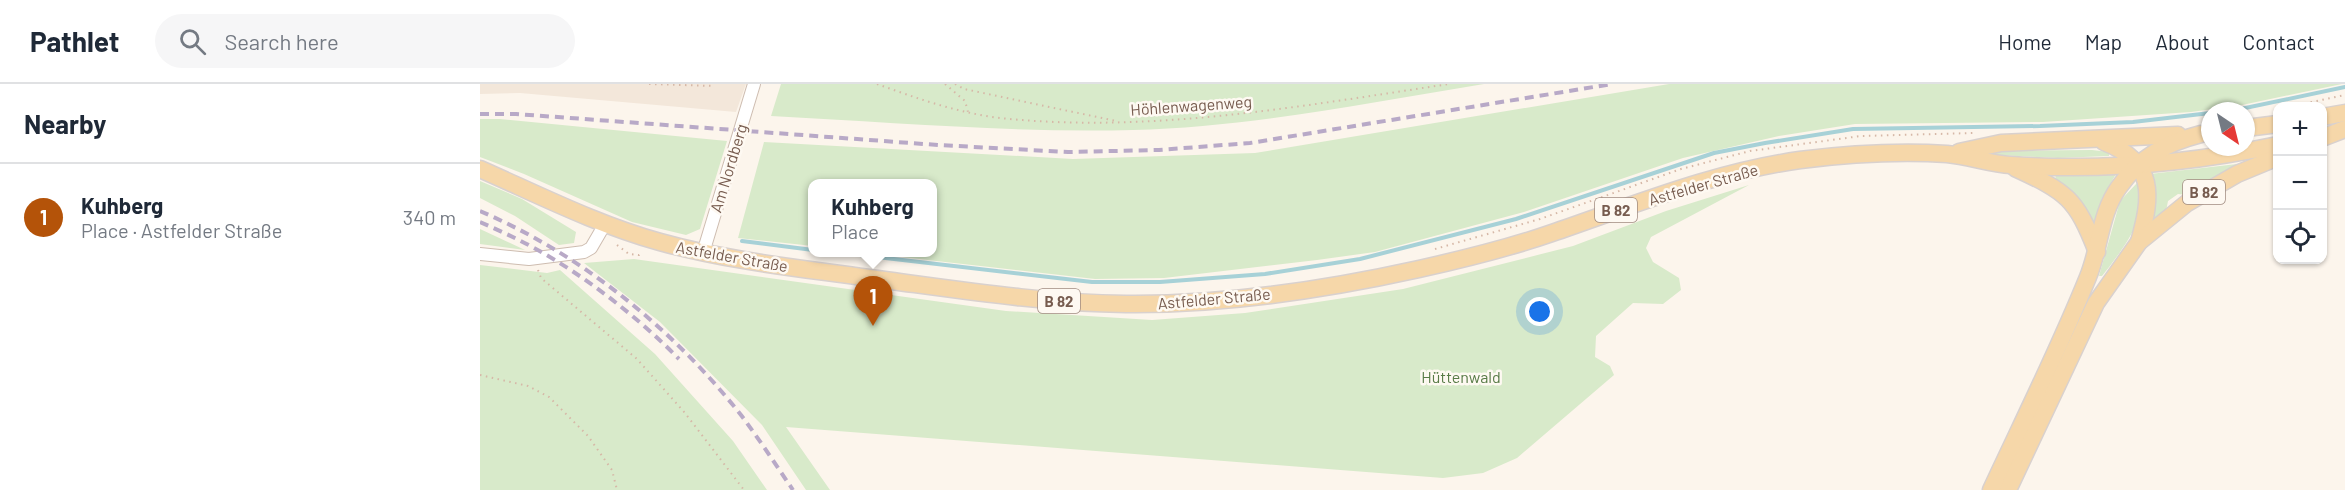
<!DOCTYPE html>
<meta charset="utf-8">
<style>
body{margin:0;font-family:Barlow,sans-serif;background:#f6f6f7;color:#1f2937}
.controls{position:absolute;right:18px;top:18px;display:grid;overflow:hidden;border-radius:12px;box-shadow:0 2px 4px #0004}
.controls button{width:54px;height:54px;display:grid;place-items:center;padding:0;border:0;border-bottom:2px solid #e0e1e3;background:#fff;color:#1f2937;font:30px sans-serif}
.compass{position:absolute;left:1721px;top:18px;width:54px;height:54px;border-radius:50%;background:#fff;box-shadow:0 2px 4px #0004;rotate:145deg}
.you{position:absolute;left:1060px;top:228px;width:21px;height:21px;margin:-15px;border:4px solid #fff;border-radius:50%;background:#1a73e8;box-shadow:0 0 0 9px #1a73e833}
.badge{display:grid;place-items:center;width:39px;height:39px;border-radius:50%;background:#b45309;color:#fff;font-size:20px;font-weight:700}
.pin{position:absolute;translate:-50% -50px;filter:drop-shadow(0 2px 3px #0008)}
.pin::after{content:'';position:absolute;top:32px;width:21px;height:18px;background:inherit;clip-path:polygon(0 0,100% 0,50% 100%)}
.popup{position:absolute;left:328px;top:95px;width:129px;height:78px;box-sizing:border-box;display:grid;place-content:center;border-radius:12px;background:#fff;filter:drop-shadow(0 2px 4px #0005);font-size:20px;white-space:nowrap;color:#747a83}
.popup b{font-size:22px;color:#1f2937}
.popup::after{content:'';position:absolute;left:50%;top:100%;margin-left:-12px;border:12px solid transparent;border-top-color:#fff}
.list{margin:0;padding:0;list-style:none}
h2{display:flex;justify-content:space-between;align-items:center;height:78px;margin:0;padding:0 24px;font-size:26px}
h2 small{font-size:20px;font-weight:400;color:#747a83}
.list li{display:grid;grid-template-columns:39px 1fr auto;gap:18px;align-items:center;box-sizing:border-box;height:108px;padding:0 24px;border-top:2px solid #e0e1e3}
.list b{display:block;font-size:22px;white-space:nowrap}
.list p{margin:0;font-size:20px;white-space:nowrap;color:#747a83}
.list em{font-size:20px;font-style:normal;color:#747a83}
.icon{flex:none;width:33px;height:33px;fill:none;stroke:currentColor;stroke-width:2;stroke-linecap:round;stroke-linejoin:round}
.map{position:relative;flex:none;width:1865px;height:406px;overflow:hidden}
header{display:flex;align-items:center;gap:36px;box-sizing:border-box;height:84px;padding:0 30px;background:#fff;border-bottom:2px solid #e0e1e3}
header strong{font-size:28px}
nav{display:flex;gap:33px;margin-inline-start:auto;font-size:21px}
.search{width:420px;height:54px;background:#f6f6f7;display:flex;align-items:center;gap:15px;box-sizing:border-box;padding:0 21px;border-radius:33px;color:#747a83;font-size:22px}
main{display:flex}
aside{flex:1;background:#fff}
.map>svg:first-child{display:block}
.residential{fill:#f3e7da}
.green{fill:#d8eaca}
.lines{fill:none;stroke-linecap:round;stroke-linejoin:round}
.stream{stroke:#a7d1d7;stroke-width:4}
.minor-casing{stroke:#cebdb1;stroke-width:14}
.major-casing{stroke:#d9d1ce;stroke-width:19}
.path{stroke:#d6b8a7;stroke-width:2;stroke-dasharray:1.5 4.5;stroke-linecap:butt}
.minor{stroke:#fff;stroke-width:12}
.major{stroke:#f6d7a9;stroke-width:16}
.rail{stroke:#b8a9c7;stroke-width:4;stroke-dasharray:9 6;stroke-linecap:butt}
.labels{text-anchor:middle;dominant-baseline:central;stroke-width:5;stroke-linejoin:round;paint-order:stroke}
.shield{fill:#fef9f2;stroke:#a08b80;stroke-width:1.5}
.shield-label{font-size:15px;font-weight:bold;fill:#775c4f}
.street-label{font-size:16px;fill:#775c4f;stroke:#fef9f2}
.park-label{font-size:16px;fill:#587b47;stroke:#fef9f2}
</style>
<header>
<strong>Pathlet</strong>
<div class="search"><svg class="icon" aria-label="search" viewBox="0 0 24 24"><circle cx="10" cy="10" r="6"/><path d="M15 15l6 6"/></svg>Search here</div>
<nav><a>Home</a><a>Map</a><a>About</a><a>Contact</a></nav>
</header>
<main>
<aside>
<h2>Nearby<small></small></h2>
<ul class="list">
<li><span class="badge">1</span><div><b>Kuhberg</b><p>Place · Astfelder Straße</p></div><em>340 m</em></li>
</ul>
</aside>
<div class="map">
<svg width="1865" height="406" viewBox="0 0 1865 406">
<rect width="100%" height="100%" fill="#fcf5ec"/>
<polygon class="residential" points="0,0 266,0 256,28 40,9 0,10"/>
<g class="green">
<path d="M301,0H1004C887,19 771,43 653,46C533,49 411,38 291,32Z"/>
<polygon points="1189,0 1862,0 1762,21 1711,28 1563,38 1375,40 1299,52 1203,74 1044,128 895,168 837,176 684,194 615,195 386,169 453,168 453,100 333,100 333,162 258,154 284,58 593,75 775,69"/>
<polygon points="0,35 20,35 247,57 220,145 206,151 152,138 44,90 0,73"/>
<polygon points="1612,66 1629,68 1629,72 1578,74 1494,70 1493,67"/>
<polygon points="1766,79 1707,111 1698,110 1688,117 1686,127 1676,135 1672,133 1670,90"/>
<polygon points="1615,88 1636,90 1622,114 1614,141 1575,96 1576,91"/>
<polygon points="0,97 42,115 96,148 94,159 79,161 35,132 0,114"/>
<path d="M1657,99C1674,128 1639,170 1622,192H1619L1640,117Z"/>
<polygon points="1269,101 1171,153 1166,164 1173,178 1199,194 1201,206 1183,220 1153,219 1116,252 1115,273 1130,282 1134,291 1037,374 1003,389 963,394 306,343 350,406 326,406 282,341 180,238 104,179 154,175 526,227 672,236 765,229 923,205 1093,162 1186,127"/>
<polygon points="0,146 0,145 45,166 0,160"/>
<polygon points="0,181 67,189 80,186 175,270 253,357 287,406 0,406"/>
</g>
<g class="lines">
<g class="stream">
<polyline points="1751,27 1865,3"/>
<polyline points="262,157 333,166"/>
<polyline points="354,168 612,198 680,198 785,190 880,175 1036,135 1234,69 1285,59 1373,45 1560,42 1653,38 1730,29"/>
</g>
<defs>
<g id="minor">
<polyline points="223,169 274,0"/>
<polyline points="0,170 49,175 104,168 111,164 125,140"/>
</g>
<g id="major">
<polyline points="1842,33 1865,29"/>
<polyline points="1766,44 1798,40"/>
<polyline points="1842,54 1865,45"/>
<path d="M1624,58C1676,78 1672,112 1659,158"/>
<polyline points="1479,68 1521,59 1698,51"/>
<path d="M1535,84C1587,108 1596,114 1617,168"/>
<path d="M0,85C59,111 118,141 180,158C248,177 319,184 389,194C474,205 560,219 646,220C744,221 844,206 939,185C984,175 1029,164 1072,149C1154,121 1234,88 1320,76C1368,70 1419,67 1467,70C1489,72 1510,80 1531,81C1619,87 1712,79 1798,61"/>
<path d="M1511,406C1544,335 1579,265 1608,193C1620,164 1620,129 1639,103C1660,73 1686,59 1721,50"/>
<polyline points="1528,406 1616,219 1659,158 1707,119 1757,90 1798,73"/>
</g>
</defs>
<use href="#minor" class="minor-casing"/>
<use href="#major" class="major-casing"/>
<g class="path">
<polyline points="169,0 235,2"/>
<path d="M397,0C436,14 478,29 520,34C669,50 822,22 969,0"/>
<polyline points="465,0 485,17 488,28"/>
<polyline points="475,0 484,5 636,37"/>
<polyline points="1813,22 1865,11"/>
<polyline points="137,161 149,170 159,171 161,169"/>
<polyline points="955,165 1060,135 1201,85 1270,67 1381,52 1494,49"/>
<polyline points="58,186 61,194 157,275 205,329 264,406"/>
<polyline points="0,291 48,302 69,313 108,352 132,386 137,406"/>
</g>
<use href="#minor" class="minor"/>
<use href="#major" class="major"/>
<g class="rail">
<polyline points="0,30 36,30 458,61 588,68 679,66 770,59 1132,0"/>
<path d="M0,127C102,171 192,244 261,331C279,355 296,381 313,406"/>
<path d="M0,138C18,146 36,154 54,164C104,191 159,234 199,275"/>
</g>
</g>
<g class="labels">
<g class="shield">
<rect x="1703" y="96" width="42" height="24" rx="4.5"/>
<rect x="1115" y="114" width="42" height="24" rx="4.5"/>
<rect x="558" y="205" width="42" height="24" rx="4.5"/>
</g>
<g class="shield-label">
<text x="1724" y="108">B 82</text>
<text x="1136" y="126">B 82</text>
<text x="579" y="217">B 82</text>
</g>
<g class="street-label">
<text transform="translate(711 21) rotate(-4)">Höhlenwagenweg</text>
<text transform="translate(248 84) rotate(-73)">Am Nordberg</text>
<text transform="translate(1223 100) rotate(-16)">Astfelder Straße</text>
<text transform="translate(252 172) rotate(10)">Astfelder Straße</text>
<text transform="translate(734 214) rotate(-5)">Astfelder Straße</text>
</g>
<g class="park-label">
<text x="981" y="292">Hüttenwald</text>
</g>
</g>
</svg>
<div class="controls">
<button>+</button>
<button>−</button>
<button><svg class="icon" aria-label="locate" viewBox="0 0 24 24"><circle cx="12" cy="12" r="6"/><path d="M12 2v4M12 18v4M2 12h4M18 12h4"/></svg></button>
</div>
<svg class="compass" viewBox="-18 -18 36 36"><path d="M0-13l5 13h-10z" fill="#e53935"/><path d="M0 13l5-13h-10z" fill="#747a83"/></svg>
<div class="you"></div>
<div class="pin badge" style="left:393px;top:242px">1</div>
<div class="popup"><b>Kuhberg</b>Place</div>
</div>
</main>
